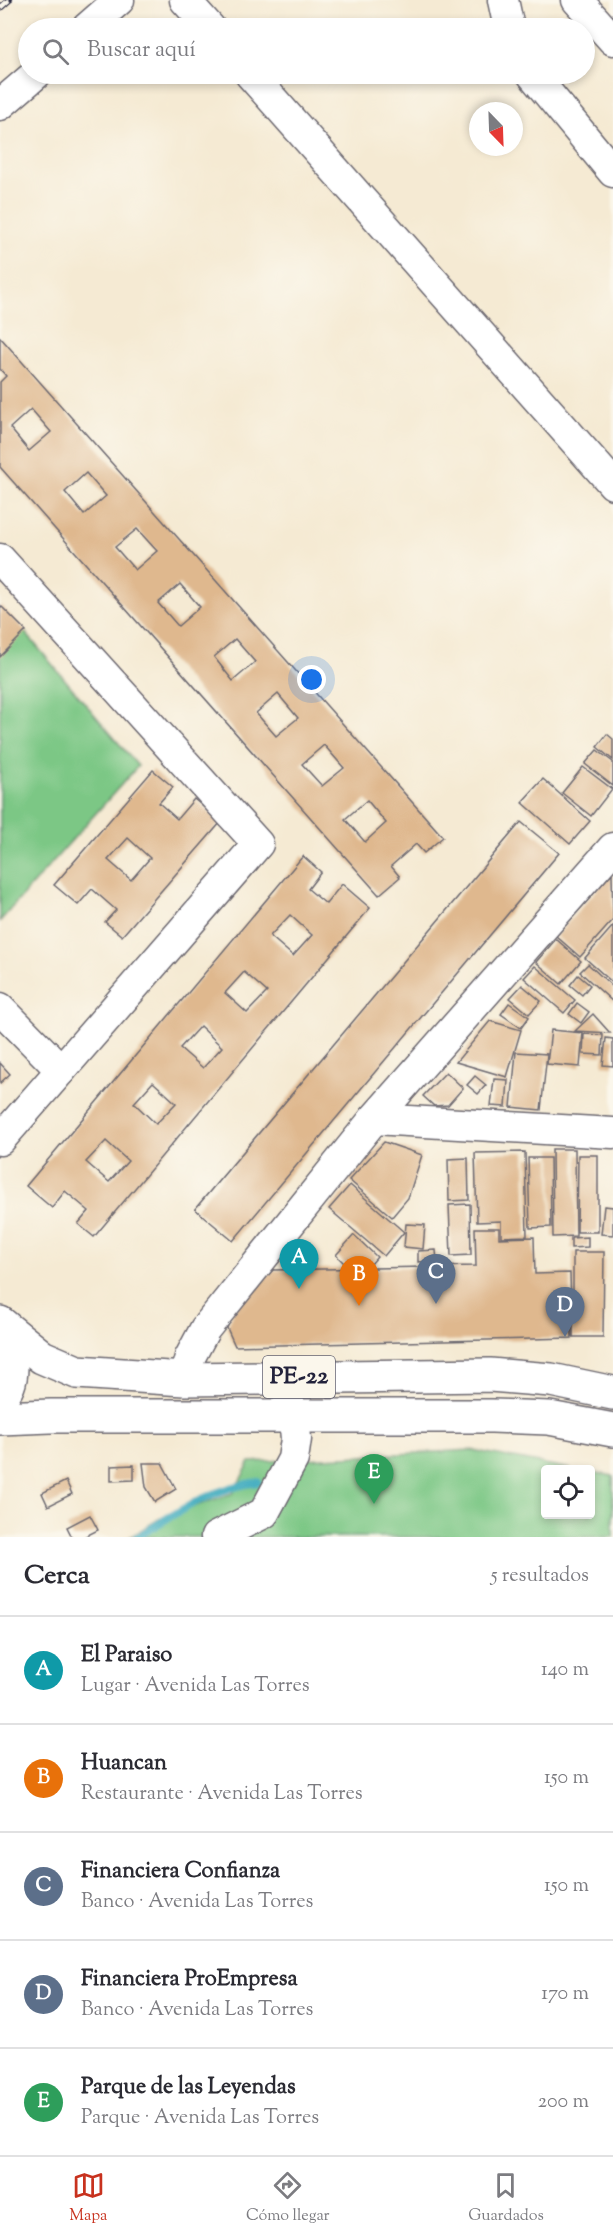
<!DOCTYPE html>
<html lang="es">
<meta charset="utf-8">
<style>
body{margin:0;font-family:"Sorts Mill Goudy",serif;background:#f2f2f3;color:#2b2b33}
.controls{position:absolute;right:18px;bottom:18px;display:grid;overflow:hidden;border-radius:6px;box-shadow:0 3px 9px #0003}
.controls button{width:54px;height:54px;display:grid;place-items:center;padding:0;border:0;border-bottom:2px solid #e1e1e2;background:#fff;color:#2b2b33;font:30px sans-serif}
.compass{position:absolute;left:469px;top:102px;width:54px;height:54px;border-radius:50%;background:#fff;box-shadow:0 3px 9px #0003;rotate:157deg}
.you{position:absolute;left:312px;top:680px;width:21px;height:21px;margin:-15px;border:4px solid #fff;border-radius:50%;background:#1a73e8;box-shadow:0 0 0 9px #1a73e833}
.badge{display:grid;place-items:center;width:39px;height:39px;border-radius:50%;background:#c8321e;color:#fff;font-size:20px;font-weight:700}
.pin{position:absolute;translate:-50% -50px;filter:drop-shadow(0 2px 3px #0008)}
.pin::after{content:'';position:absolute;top:32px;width:21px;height:18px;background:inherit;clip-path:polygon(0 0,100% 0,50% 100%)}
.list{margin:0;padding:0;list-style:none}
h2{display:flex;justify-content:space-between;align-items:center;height:78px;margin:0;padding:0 24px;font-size:26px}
h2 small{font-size:20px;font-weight:400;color:#7c7c81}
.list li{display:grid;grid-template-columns:39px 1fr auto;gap:18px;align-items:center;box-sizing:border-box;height:108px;padding:0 24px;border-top:2px solid #e1e1e2}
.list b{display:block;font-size:22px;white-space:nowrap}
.list p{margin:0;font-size:20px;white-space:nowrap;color:#7c7c81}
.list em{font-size:20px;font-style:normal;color:#7c7c81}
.icon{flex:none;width:33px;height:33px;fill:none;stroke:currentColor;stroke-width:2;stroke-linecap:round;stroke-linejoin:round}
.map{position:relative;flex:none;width:613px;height:1537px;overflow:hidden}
.search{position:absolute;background:#fff;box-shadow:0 3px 9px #0003;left:18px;right:18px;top:18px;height:66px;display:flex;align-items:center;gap:15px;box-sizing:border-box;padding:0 21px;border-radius:33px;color:#7c7c81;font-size:22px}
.sheet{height:618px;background:#fff}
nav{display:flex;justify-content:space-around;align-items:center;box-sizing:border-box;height:84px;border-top:2px solid #e1e1e2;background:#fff;font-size:16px;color:#7c7c81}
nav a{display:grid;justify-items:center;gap:3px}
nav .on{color:#c8321e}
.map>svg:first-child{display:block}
.green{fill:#7bc785;stroke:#4e7460;stroke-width:1.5}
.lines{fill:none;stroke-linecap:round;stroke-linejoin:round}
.stream{stroke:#40acbf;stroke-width:8}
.building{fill:#dfb88e;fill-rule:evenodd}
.minor-casing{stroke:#6c6870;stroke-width:33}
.highway-casing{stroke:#6c6870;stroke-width:36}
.minor{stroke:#fff;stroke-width:30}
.highway{stroke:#fff;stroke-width:33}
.rail-casing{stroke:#22223b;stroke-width:7}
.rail{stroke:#fbf7ec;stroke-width:4.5;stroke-dasharray:14;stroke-linecap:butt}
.labels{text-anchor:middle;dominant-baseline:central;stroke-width:4.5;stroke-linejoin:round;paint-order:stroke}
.shield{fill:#fbf7ec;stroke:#636270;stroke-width:1.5}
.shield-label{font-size:24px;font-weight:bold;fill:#22223b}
</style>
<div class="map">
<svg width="613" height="1537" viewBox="0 0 613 1537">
<rect width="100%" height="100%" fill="#fbf7ec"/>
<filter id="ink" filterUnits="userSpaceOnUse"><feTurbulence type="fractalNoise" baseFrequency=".0167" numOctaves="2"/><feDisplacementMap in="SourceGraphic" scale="12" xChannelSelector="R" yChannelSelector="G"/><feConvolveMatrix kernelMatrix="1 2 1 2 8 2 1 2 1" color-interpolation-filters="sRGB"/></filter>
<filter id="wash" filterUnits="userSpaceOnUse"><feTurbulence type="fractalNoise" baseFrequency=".008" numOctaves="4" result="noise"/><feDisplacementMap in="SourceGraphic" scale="24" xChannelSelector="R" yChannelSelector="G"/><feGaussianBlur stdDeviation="1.35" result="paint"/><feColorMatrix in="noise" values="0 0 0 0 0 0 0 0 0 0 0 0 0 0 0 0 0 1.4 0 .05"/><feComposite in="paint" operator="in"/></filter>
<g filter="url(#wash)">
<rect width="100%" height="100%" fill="#f5ead3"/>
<g class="green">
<polygon points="24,631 138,766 0,921 0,656"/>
<polygon points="472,1450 571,1469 546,1470 546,1514 590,1514 591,1472 613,1476 613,1537 130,1537 159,1519 233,1493 250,1462"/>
</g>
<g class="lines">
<path class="stream" d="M137,1537C176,1513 211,1488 258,1482"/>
</g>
<g id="blocks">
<g class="building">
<path d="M0,337L443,837L424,853L416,844L391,866L400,877L379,895L0,467V382L6,376L0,369ZM31,409L51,432L29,451L10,428ZM86,473L106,496L84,515L65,492ZM137,529L157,551L135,570L115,547ZM180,584L200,607L178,626L158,603ZM235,639L255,662L233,681L214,657ZM278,694L298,718L276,736L256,713ZM324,745L344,768L322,786L302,764ZM367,800L386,823L365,842L345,819Z"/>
<polygon points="0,605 26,631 0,657"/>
<polygon points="607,734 613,739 613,760 597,747"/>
<polygon points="597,750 613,762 613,786 585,764"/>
<polygon points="583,767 612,789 591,816 562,793"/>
<path d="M153,770L173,787L159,803L177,819L194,799L221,822L122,936L105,922L116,910L92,889L78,905L54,885ZM128,838L150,858L131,880L108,860Z"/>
<polygon points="543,779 590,821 570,844 522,802"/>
<polygon points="521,822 559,853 233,1241 195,1209"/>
<path d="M303,856L321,872L308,889L326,904L342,884L370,908L94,1237L78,1224L89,1211L65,1191L52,1208L26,1186ZM290,915L312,935L293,956L270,936ZM244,972L267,992L247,1013L225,993ZM200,1026L222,1047L203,1068L180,1048ZM153,1082L176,1103L156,1124L134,1103ZM106,1141L128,1161L109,1182L86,1162Z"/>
<polygon points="612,873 613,920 580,957 556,936"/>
<polygon points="613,926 613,983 585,958"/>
<polygon points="556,939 581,961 561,984 536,962"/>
<polygon points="588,964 613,987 613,1002 580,972"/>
<polygon points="535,966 575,1000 564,1013 524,978"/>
<polygon points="578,975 590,985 582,995 570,985"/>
<polygon points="522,985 541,1001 529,1014 510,998"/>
<polygon points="509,1003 529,1017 521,1028 501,1014"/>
<polygon points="577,1003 589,1012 581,1023 569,1014"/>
<polygon points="593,1014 610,1033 575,1031"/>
<polygon points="490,1021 521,1030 507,1077 456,1062"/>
<polygon points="551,1030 583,1033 580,1067 547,1064"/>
<polygon points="584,1034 603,1035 602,1055 583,1054"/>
<polygon points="606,1038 613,1039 613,1066 603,1065"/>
<polygon points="516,1052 547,1054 541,1110 511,1107"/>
<polygon points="0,1063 10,1074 0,1083"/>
<polygon points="446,1072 463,1088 448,1105 434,1106 423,1096"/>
<polygon points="475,1076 486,1085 478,1094 467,1085"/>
<polygon points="494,1079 508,1080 506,1107 491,1106"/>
<polygon points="384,1142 422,1155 408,1198 392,1217 349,1180"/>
<polygon points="552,1149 575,1149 576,1236 553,1237"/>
<polygon points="525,1152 527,1236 501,1237 501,1221 477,1222 475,1153"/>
<polygon points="578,1155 598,1155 598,1232 577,1232"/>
<polygon points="468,1158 469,1200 449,1201 448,1159"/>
<polygon points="528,1158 550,1158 551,1227 530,1228"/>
<polygon points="350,1185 404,1232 384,1256 329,1209"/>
<polygon points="470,1204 471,1255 451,1256 449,1205"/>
<polygon points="604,1206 613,1207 613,1235 601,1234"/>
<polygon points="406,1224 425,1225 423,1249 404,1247"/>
<polygon points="475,1228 499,1228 499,1238 534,1237 535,1274 570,1273 572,1338 235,1346 227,1328 235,1308 273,1270 476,1266"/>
<polygon points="354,1235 377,1257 371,1264 345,1264 336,1255"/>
<polygon points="588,1237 588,1247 571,1248 571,1238"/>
<polygon points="436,1250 437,1261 418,1262 418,1251"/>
<polygon points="573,1252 604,1252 603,1337 573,1337"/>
<polygon points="143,1463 162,1463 176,1489 155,1502 146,1487"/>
<polygon points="134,1465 134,1480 111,1481 111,1466"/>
<polygon points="66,1481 72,1494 48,1506 42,1493"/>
<polygon points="90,1515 98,1530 84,1537 72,1537 67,1527"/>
</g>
</g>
</g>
<g filter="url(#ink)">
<use href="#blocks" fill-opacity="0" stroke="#6c6870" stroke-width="1.5"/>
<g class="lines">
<defs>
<g id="minor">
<polyline points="185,0 210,28"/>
<polyline points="503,0 509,28"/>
<polyline points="577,0 613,40"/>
<polyline points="87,28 119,0"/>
<polyline points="250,74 613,484"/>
<polyline points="532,74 613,172"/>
<polyline points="0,105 36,74"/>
<polyline points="0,559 258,844 0,1140"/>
<polyline points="0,1008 61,1070"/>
<polyline points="374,1119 613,1133"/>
<polyline points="184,1379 190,1357 205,1329 374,1119 613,848"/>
<polyline points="216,1537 264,1513 293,1459 296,1439 294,1416"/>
</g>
<g id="highway">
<polyline points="0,1323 42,1357 77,1372 184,1379 490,1375 551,1380 613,1393"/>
<path d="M0,1397C19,1379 9,1347 2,1325"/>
<polyline points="0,1418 51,1416 492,1416 549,1418 613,1430"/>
</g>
</defs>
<use href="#minor" class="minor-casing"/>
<use href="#highway" class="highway-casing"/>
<use href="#minor" class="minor"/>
<use href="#highway" class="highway"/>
<defs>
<polyline id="rail" points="0,8 9,0"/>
</defs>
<use href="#rail" class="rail-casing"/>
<use href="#rail" class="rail"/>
</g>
</g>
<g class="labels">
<rect class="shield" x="263" y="1356" width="72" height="42" rx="4.5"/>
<g class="shield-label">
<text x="299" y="1377">PE-22</text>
</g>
</g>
</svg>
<div class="controls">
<button><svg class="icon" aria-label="locate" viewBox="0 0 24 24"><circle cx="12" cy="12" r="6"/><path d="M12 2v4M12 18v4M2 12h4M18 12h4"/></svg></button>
</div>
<svg class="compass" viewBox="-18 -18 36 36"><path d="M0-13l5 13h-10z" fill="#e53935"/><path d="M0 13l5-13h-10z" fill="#7c7c81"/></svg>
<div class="you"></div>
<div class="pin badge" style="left:299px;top:1289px;background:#0f9aa8">A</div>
<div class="pin badge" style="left:359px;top:1306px;background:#e8710a">B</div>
<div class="pin badge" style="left:436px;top:1304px;background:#5c6f8a">C</div>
<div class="pin badge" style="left:565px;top:1337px;background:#5c6f8a">D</div>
<div class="pin badge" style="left:374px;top:1504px;background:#2e9e5b">E</div>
<div class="search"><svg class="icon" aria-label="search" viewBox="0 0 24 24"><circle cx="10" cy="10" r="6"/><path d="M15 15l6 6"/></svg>Buscar aquí</div>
</div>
<section class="sheet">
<h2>Cerca<small>5 resultados</small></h2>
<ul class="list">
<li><span class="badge" style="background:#0f9aa8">A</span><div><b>El Paraiso</b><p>Lugar · Avenida Las Torres</p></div><em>140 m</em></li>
<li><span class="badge" style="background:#e8710a">B</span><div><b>Huancan</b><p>Restaurante · Avenida Las Torres</p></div><em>150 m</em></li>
<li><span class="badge" style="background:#5c6f8a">C</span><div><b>Financiera Confianza</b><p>Banco · Avenida Las Torres</p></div><em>150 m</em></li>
<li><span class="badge" style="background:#5c6f8a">D</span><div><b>Financiera ProEmpresa</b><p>Banco · Avenida Las Torres</p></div><em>170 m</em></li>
<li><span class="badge" style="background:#2e9e5b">E</span><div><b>Parque de las Leyendas</b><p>Parque · Avenida Las Torres</p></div><em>200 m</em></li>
</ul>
</section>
<nav>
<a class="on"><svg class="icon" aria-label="map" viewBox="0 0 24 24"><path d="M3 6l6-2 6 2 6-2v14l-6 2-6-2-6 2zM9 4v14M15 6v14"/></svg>Mapa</a>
<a><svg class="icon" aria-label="directions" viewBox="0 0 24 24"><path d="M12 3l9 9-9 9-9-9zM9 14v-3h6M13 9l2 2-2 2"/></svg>Cómo llegar</a>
<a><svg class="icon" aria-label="saved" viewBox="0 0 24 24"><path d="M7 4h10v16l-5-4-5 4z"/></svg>Guardados</a>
</nav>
